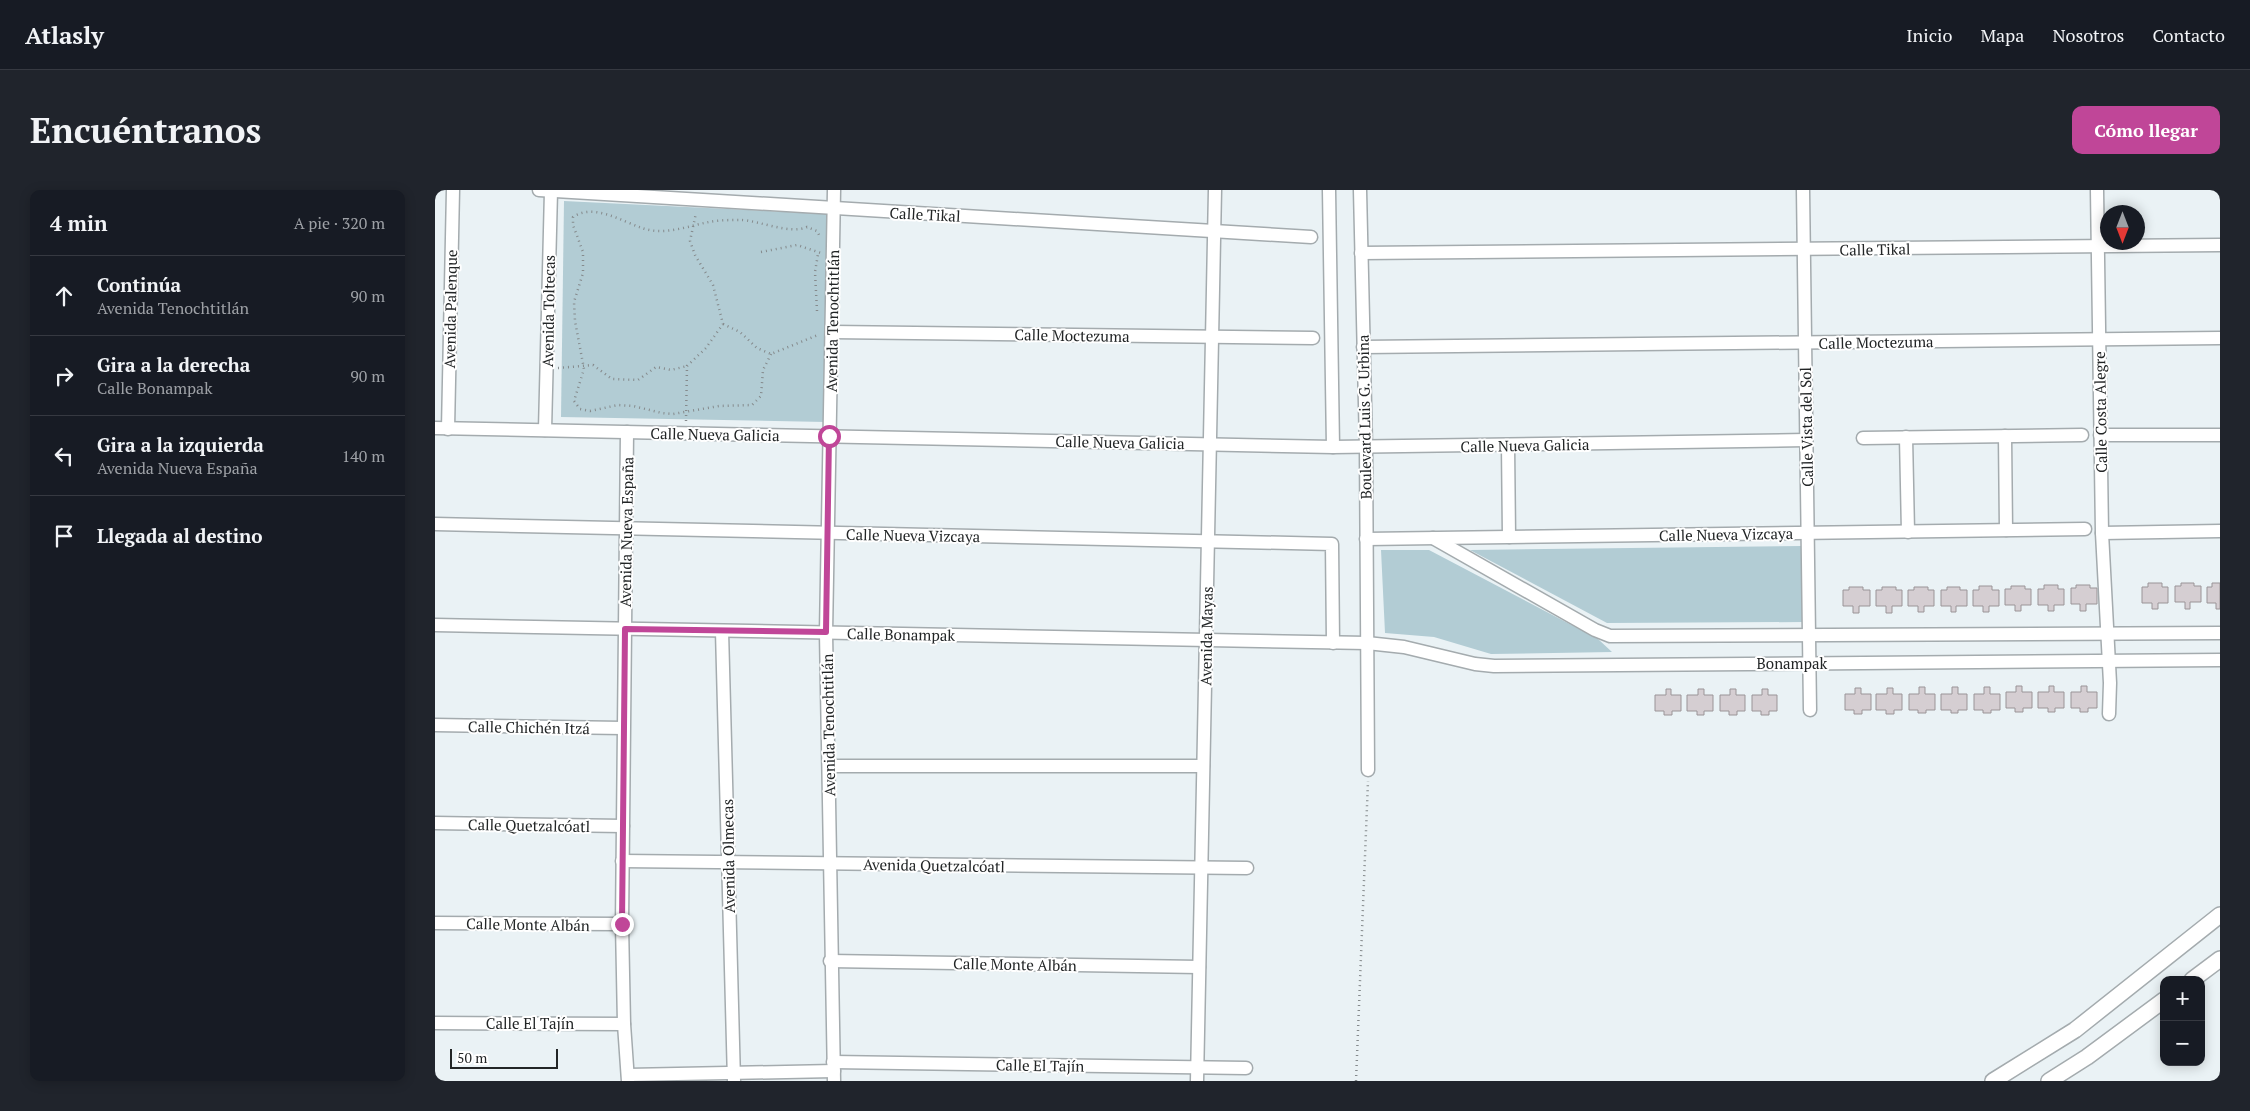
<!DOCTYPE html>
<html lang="es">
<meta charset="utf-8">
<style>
body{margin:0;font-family:"PT Serif",serif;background:#20242c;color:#f1f3f6}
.controls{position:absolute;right:15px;bottom:15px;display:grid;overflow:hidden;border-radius:10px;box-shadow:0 2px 12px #0003}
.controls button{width:45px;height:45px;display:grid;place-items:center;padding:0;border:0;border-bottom:1px solid #363941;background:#171b24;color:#f1f3f6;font:25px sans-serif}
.compass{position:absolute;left:1665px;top:15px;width:45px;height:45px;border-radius:50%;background:#171b24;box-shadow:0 2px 12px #0003;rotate:180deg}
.scale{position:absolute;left:15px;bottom:12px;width:108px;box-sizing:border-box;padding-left:5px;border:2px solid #222526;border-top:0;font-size:14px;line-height:18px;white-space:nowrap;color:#222526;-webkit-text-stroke:4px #fff;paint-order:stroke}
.stop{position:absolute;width:15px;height:15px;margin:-11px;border:4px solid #c04698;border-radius:50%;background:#fff}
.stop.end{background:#c04698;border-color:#fff;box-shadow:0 1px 5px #0008}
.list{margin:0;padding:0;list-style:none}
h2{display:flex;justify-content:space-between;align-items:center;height:65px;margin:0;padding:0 20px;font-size:21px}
h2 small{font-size:16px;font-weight:400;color:#9ea1a6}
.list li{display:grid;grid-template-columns:32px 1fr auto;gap:15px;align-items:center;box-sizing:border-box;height:80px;padding:0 20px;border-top:1px solid #363941}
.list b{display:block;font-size:19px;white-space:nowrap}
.list p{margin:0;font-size:16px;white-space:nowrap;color:#9ea1a6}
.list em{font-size:16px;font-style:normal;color:#9ea1a6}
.icon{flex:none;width:28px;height:28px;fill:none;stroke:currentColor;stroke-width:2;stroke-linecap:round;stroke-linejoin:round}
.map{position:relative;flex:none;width:1785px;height:891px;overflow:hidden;border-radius:10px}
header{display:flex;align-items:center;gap:30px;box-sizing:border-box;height:70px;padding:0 25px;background:#171b24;border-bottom:1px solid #363941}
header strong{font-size:24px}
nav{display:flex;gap:28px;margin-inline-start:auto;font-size:18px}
.intro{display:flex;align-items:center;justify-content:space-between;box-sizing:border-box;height:120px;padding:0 30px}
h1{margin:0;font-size:35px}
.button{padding:12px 22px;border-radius:10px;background:#c04698;color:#fff;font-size:18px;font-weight:700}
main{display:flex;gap:30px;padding:0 30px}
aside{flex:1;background:#171b24;border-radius:10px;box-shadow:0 2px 12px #0003}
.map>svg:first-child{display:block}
.green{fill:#b2ccd4}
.building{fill:#d5ced2;stroke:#9a9497}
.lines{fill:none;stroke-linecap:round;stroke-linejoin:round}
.minor-casing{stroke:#a4abae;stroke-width:15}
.tertiary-casing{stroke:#a4abae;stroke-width:18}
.path{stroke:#858a8c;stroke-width:2.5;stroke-dasharray:1 4;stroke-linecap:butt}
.minor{stroke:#fff;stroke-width:12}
.tertiary{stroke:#fff;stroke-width:15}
.route{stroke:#c04698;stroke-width:6}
.labels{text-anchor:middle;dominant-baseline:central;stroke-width:4;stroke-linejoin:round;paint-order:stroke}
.street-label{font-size:15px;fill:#222526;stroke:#fff}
</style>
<header>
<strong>Atlasly</strong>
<nav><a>Inicio</a><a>Mapa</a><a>Nosotros</a><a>Contacto</a></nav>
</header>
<div class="intro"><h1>Encuéntranos</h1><a class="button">Cómo llegar</a></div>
<main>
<aside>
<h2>4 min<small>A pie · 320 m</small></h2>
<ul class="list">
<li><svg class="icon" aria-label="ahead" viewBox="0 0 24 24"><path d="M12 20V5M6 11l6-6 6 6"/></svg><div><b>Continúa</b><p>Avenida Tenochtitlán</p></div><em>90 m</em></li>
<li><svg class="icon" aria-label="right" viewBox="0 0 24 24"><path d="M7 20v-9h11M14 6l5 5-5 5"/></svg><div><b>Gira a la derecha</b><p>Calle Bonampak</p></div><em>90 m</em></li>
<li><svg class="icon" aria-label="left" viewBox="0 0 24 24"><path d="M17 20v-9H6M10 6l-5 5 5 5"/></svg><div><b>Gira a la izquierda</b><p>Avenida Nueva España</p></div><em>140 m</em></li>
<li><svg class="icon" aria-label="arrive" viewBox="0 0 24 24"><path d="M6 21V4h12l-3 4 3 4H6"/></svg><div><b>Llegada al destino</b></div></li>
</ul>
</aside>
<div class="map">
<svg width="1785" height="891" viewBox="0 0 1785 891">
<rect width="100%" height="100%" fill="#eaf2f5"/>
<g class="green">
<polygon points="129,11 395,24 391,232 126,227"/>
<polygon points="1367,356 1368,432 1172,433 1035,360"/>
<polygon points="946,360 994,360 1163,449 1177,462 1056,464 999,447 950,443"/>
</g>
<g class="building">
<polygon points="1713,393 1727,393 1727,397 1733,397 1733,413 1723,413 1723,419 1717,419 1717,413 1707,413 1707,397 1713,397"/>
<polygon points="1746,393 1759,393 1759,396 1766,396 1766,412 1755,412 1755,419 1750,419 1750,412 1740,412 1740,396 1746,396"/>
<polygon points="1777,393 1785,393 1785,419 1781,419 1781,413 1772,413 1772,397 1777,397"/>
<polygon points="1609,395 1623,395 1623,399 1629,399 1629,415 1619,415 1619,421 1613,421 1613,415 1603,415 1603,399 1609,399"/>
<polygon points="1641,395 1655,395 1655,398 1662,398 1662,414 1651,414 1651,421 1645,421 1645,414 1636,414 1636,398 1641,398"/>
<polygon points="1544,396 1557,396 1557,400 1564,400 1564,416 1554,416 1554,422 1548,422 1548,416 1538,416 1538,400 1544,400"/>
<polygon points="1576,396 1590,396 1590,399 1596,399 1596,415 1586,415 1586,421 1580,421 1580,415 1570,415 1570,399 1576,399"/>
<polygon points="1414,397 1428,397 1428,400 1435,400 1435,416 1424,416 1424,423 1418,423 1418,416 1408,416 1408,400 1414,400"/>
<polygon points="1447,397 1461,397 1461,400 1467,400 1467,416 1457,416 1457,423 1451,423 1451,416 1441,416 1441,400 1447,400"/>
<polygon points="1479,397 1493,397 1493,400 1499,400 1499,416 1489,416 1489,422 1483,422 1483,416 1473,416 1473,400 1479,400"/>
<polygon points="1512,397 1525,397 1525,400 1532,400 1532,416 1521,416 1521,422 1516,422 1516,416 1506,416 1506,400 1512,400"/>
<polygon points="1581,496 1587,496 1587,502 1597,502 1597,518 1588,518 1588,522 1580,522 1580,518 1571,518 1571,502 1581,502"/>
<polygon points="1614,496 1619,496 1619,502 1629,502 1629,518 1620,518 1620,522 1613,522 1613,518 1603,518 1603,502 1614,502"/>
<polygon points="1646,496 1652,496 1652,502 1662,502 1662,518 1653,518 1653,522 1645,522 1645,518 1636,518 1636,502 1646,502"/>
<polygon points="1484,497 1490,497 1490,504 1500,504 1500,520 1491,520 1491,523 1483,523 1483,520 1474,520 1474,504 1484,504"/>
<polygon points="1517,497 1523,497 1523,504 1532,504 1532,520 1523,520 1523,523 1516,523 1516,520 1506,520 1506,504 1517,504"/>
<polygon points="1549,497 1555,497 1555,504 1565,504 1565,520 1556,520 1556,523 1548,523 1548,520 1539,520 1539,504 1549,504"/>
<polygon points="1420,498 1426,498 1426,504 1436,504 1436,520 1427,520 1427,524 1419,524 1419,520 1410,520 1410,504 1420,504"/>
<polygon points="1452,498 1458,498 1458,504 1467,504 1467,520 1459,520 1459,524 1451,524 1451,520 1441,520 1441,504 1452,504"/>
<polygon points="1231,499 1236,499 1236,505 1246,505 1246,521 1237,521 1237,525 1229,525 1229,521 1220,521 1220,505 1231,505"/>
<polygon points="1263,499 1269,499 1269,505 1278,505 1278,521 1269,521 1269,525 1262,525 1262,521 1252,521 1252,505 1263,505"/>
<polygon points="1295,499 1301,499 1301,505 1310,505 1310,521 1302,521 1302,525 1294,525 1294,521 1285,521 1285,505 1295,505"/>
<polygon points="1327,499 1333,499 1333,505 1342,505 1342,521 1334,521 1334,525 1326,525 1326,521 1317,521 1317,505 1327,505"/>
</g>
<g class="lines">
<defs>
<g id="minor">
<polyline points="104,0 876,47"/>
<polyline points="399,0 391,443 399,891"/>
<polyline points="894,0 898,257"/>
<polyline points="925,0 931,257 933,580"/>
<polyline points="1368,0 1375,520"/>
<polyline points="1662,0 1667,343 1675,493 1674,524"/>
<polyline points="926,63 1785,55"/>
<polyline points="397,142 878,148"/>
<polyline points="928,157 1785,148"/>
<polyline points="0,238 898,257 1371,250"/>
<polyline points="13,239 18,0"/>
<polyline points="110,240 116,1"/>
<polyline points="192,242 187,734 189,834 193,891"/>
<polyline points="1665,245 1785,245"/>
<polyline points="1570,246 1571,340"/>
<polyline points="1471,247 1473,342"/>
<polyline points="1428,248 1647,245"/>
<polyline points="1073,255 1074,347"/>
<polyline points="0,334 897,354 898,453"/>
<polyline points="1667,343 1785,341"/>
<polyline points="998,348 1160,440 1175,446 1785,443"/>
<polyline points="931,349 1650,339"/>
<polyline points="0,435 932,453 969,457 1040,474 1059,476 1785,470"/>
<polyline points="287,441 299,891"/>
<polyline points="0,535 188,538"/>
<polyline points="394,576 768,576"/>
<polyline points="0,633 188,636"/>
<polyline points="187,671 812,678"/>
<polyline points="0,733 187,734"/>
<polyline points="395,771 764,777"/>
<polyline points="0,833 189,834"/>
<polyline points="398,872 811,878"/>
<polyline points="193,885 399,881"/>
<polyline points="762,891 780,0"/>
</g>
<g id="tertiary">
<polyline points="1757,790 1785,769"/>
<polyline points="1558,891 1640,840 1785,725"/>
<polyline points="1614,891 1652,867 1729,810"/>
</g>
</defs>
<use href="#minor" class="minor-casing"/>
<use href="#tertiary" class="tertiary-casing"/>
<g class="path">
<polyline points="326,62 362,55 386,63"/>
<polyline points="382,121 380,82 383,64"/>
<polyline points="288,134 305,142 322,158 336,164 383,145"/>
<path d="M336,164L328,180L326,206L317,215L284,216L238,224L227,223L198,216L183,215L155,221L145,219L139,211L149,179L140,131L139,112L148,83V62L138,35V27C159,13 186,31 207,38C229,46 253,36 274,32C284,30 295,30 305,30C323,30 355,45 372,37L382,41L384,45"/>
<polyline points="123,178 158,175 177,189 203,190 221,177 236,180 252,176"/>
<polyline points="251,231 252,176 271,158 288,134 278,95 260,65 255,51 261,23"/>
<polyline points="921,891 933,591"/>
</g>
<use href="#minor" class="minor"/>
<use href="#tertiary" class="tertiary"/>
</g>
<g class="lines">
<polyline class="route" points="187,734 190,439 391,442 394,246"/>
</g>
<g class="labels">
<g class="street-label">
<text transform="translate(490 24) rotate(3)">Calle Tikal</text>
<text transform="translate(1440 59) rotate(-1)">Calle Tikal</text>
<text transform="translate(15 119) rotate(-89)">Avenida Palenque</text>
<text transform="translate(113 121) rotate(-89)">Avenida Toltecas</text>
<text transform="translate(397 131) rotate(-89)">Avenida Tenochtitlán</text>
<text transform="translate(637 145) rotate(1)">Calle Moctezuma</text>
<text transform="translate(1441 152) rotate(-1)">Calle Moctezuma</text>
<text transform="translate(1665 222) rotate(-91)">Calle Costa Alegre</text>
<text transform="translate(929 227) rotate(-91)">Boulevard Luis G. Urbina</text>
<text transform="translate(1371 237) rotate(-91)">Calle Vista del Sol</text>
<text transform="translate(280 244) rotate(1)">Calle Nueva Galicia</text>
<text transform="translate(685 252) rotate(1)">Calle Nueva Galicia</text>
<text transform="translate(1090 255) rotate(-1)">Calle Nueva Galicia</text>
<text transform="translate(191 342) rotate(-89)">Avenida Nueva España</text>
<text transform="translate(1291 344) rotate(-1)">Calle Nueva Vizcaya</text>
<text transform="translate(478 345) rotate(1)">Calle Nueva Vizcaya</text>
<text transform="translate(466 444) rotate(1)">Calle Bonampak</text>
<text transform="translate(771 446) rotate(-89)">Avenida Mayas</text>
<text x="1357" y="473">Bonampak</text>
<text transform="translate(393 535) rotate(-91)">Avenida Tenochtitlán</text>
<text transform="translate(94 537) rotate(1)">Calle Chichén Itzá</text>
<text transform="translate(94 635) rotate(1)">Calle Quetzalcóatl</text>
<text transform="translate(293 666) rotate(-91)">Avenida Olmecas</text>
<text transform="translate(499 675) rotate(1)">Avenida Quetzalcóatl</text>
<text transform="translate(93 734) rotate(1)">Calle Monte Albán</text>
<text transform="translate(580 774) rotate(1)">Calle Monte Albán</text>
<text x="95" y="833">Calle El Tajín</text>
<text transform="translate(605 875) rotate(1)">Calle El Tajín</text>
</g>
</g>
</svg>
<div class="controls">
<button>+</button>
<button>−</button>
</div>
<svg class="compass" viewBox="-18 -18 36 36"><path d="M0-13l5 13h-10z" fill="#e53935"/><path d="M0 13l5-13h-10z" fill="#9ea1a6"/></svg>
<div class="scale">50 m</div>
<div class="stop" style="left:394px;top:246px"></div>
<div class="stop end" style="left:187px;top:734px"></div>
</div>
</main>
